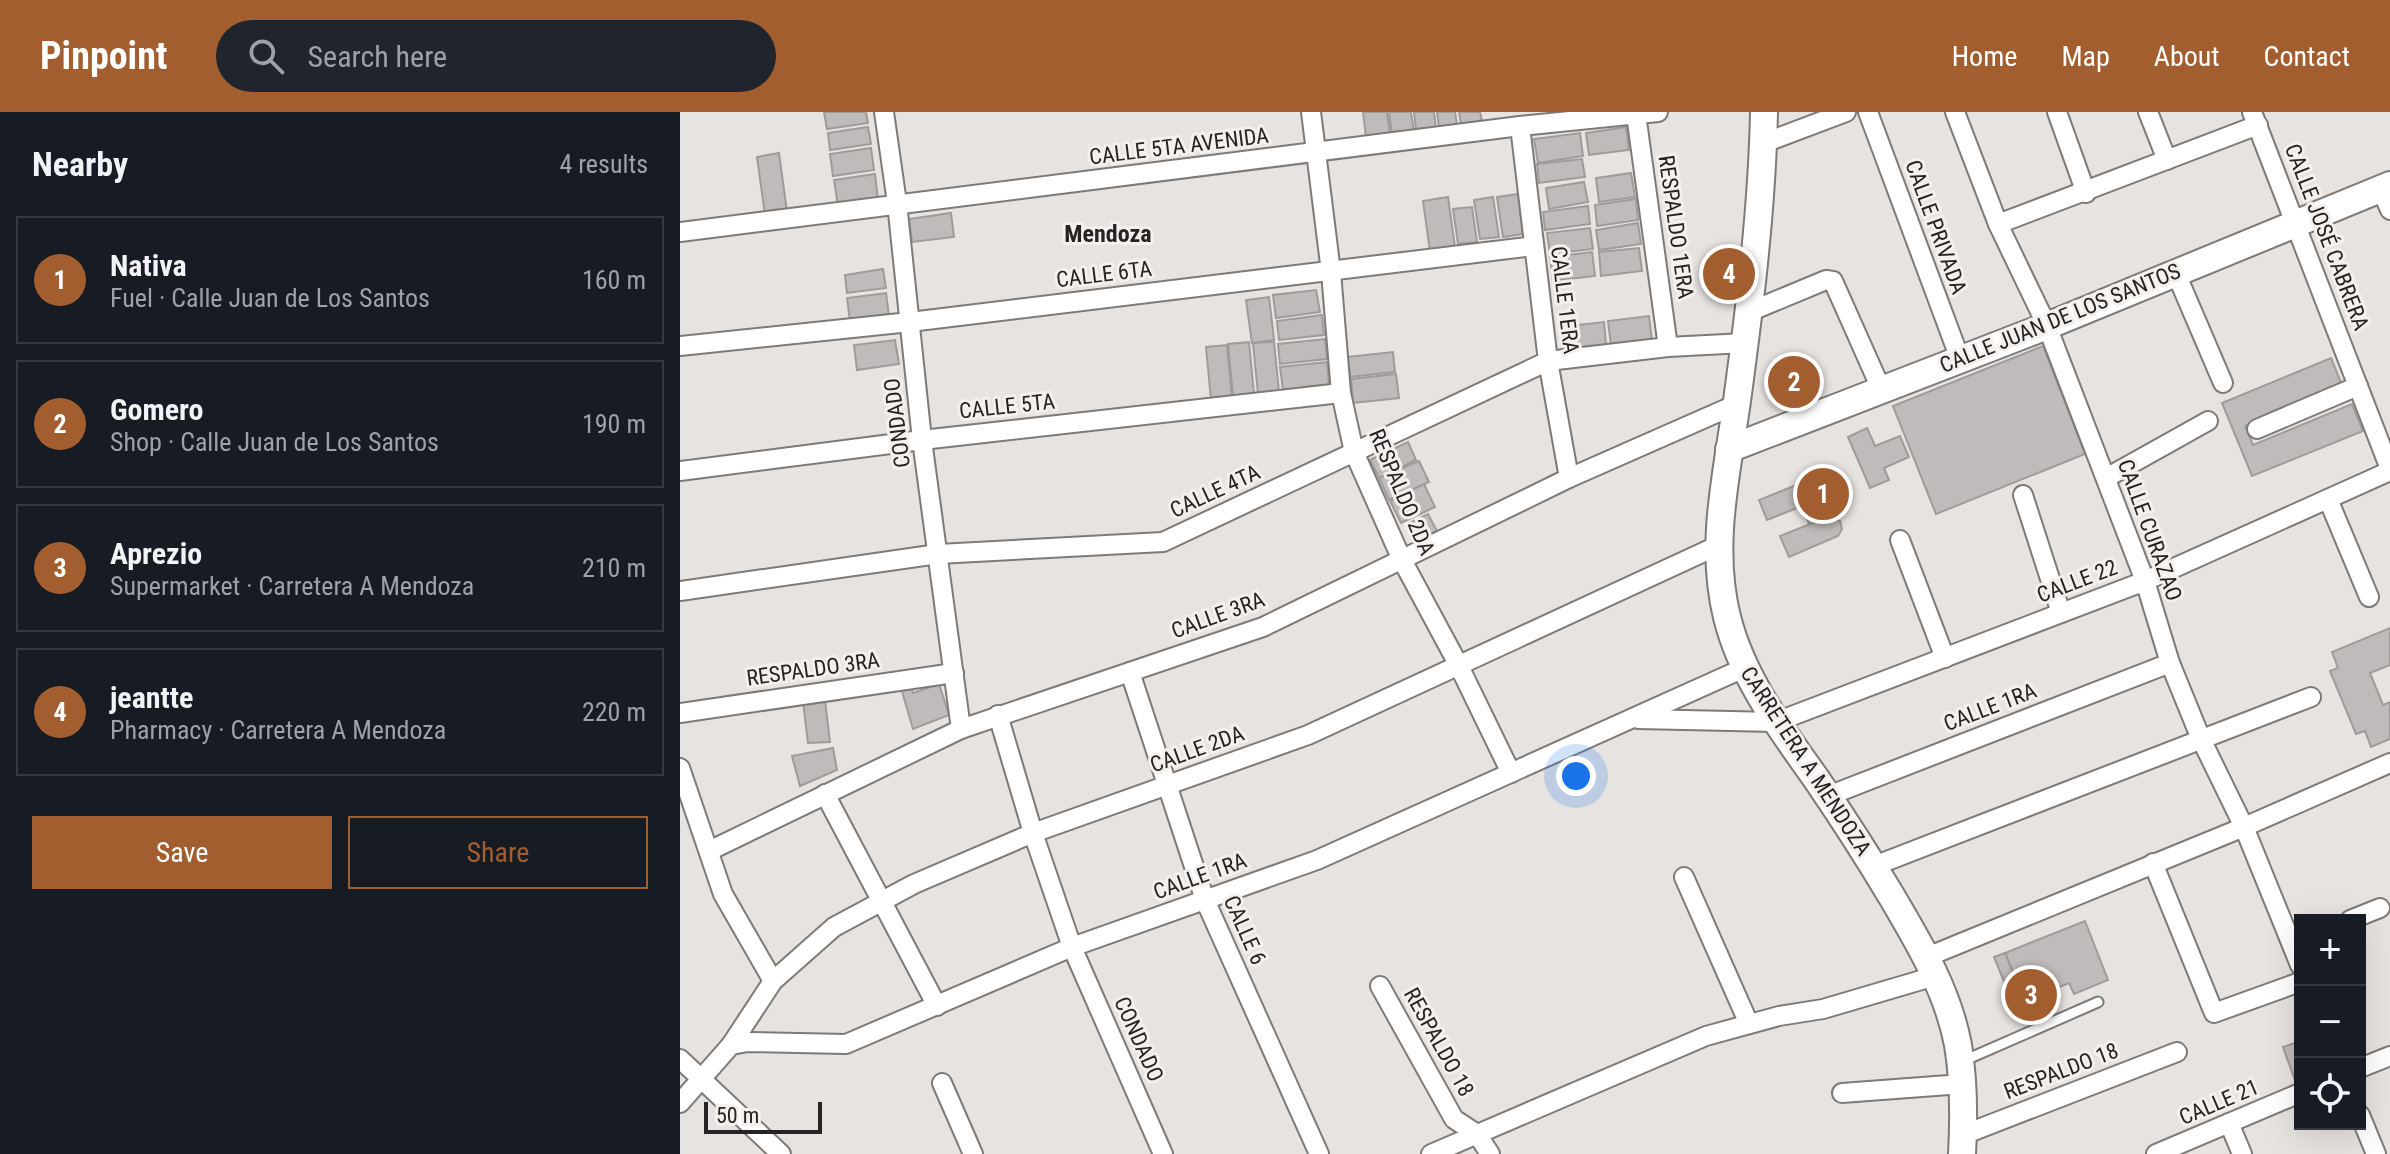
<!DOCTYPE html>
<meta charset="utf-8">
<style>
body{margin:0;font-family:"Roboto Condensed",sans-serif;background:#20242c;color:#f1f3f6}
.controls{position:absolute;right:24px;bottom:24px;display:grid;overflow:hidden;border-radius:0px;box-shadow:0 8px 32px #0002}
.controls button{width:72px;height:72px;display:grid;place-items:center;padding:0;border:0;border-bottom:2px solid #363941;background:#171b24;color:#f1f3f6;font:40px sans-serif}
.scale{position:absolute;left:24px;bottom:20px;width:118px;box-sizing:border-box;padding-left:8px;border:4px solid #252323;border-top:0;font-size:22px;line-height:28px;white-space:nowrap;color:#252323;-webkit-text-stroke:6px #f4f0ee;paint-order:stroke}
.you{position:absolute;left:896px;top:664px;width:28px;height:28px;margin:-20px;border:6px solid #fff;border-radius:50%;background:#1a73e8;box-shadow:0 0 0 12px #1a73e833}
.badge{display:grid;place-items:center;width:52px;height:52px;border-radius:50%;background:#a25e2f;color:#fff;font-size:26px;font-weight:700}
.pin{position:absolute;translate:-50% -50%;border:4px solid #fff;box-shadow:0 2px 8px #0006}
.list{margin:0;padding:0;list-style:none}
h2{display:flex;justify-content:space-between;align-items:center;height:104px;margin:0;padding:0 32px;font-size:34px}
h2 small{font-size:26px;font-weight:400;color:#9ea1a6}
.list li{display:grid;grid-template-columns:52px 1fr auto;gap:24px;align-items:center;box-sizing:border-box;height:128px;margin:0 16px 16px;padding:0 16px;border:2px solid #363941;border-radius:0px}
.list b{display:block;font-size:30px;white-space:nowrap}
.list p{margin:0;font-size:26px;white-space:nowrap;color:#9ea1a6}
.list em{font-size:26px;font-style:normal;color:#9ea1a6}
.actions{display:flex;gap:16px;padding:24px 32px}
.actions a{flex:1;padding:18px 0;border:2px solid #a25e2f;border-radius:0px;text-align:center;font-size:28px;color:#a25e2f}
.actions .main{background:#a25e2f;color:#fff}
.icon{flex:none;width:44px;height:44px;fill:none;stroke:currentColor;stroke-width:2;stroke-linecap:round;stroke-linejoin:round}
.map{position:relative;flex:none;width:1710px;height:1042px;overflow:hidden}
header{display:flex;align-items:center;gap:48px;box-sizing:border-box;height:112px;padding:0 40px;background:#a25e2f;color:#fff}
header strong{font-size:38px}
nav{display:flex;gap:44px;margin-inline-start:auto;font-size:28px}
.search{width:560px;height:72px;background:#20242c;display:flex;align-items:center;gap:20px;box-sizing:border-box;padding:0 28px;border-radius:44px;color:#9ea1a6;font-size:30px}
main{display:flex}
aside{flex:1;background:#171b24}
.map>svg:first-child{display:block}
.building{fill:#bfbbba;stroke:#9f9b9a;stroke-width:2}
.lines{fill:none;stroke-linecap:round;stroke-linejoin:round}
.lane-casing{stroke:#7d7a78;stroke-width:13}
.street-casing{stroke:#7d7a78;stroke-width:22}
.secondary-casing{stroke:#7d7a78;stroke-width:30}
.lane{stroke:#fff;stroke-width:9}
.street{stroke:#fff;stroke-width:18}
.secondary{stroke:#fff;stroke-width:26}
.labels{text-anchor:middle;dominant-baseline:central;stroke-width:6;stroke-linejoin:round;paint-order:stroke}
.street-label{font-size:22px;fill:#252323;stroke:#f4f0ee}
.neighbourhood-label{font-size:24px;font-weight:bold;fill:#252323;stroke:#f4f0ee}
</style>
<header>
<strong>Pinpoint</strong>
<div class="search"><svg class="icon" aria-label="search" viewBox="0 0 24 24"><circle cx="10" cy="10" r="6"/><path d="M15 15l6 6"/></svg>Search here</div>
<nav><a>Home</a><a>Map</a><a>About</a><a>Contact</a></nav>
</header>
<main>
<aside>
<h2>Nearby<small>4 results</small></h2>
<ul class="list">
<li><span class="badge">1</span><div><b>Nativa</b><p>Fuel · Calle Juan de Los Santos</p></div><em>160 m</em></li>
<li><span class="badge">2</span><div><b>Gomero</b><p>Shop · Calle Juan de Los Santos</p></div><em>190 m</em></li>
<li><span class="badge">3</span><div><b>Aprezio</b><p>Supermarket · Carretera A Mendoza</p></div><em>210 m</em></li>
<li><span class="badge">4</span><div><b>jeantte</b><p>Pharmacy · Carretera A Mendoza</p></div><em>220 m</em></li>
</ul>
<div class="actions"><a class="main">Save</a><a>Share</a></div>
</aside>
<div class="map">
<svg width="1710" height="1042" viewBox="0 0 1710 1042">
<rect width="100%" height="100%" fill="#e7e3e1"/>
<g class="building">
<polygon points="144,0 186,0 188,11 147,17"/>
<polygon points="683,0 707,0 710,22 686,25"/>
<polygon points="709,0 731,0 734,20 712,23"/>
<polygon points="734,0 754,0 756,16 736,18"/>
<polygon points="757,0 775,0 777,13 759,15"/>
<polygon points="779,0 800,0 802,9 781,12"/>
<polygon points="188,15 191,32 150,38 148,21"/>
<polygon points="946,15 949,38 909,43 906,21"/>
<polygon points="900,21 903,44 858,51 854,27"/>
<polygon points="191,36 194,58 153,64 150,42"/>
<polygon points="99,41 107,100 85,103 77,45"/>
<polygon points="902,47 905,65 859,71 857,52"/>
<polygon points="951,61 955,85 919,90 916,66"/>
<polygon points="195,62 198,88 158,94 154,68"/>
<polygon points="904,70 908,90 869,97 866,76"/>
<polygon points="838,82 843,122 823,125 817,85"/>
<polygon points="768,85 775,135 750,139 743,89"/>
<polygon points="813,85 819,125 800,127 794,88"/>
<polygon points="956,87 958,108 917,114 915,93"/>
<polygon points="908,94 910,112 865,118 863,100"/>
<polygon points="792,95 797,130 778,132 773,97"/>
<polygon points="271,101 274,125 232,130 229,107"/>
<polygon points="958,111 961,132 919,138 916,118"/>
<polygon points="910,116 913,137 870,142 867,121"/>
<polygon points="959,136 962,159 921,164 919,140"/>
<polygon points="912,140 915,164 873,169 870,145"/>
<polygon points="203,157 206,176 167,181 165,163"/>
<polygon points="636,178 640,200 596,206 593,183"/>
<polygon points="206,181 209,204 170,209 167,186"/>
<polygon points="589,185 594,228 572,231 566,188"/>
<polygon points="642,203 644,223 599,228 597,209"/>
<polygon points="969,204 972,229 931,233 928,209"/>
<polygon points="924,210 926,233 884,238 881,215"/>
<polygon points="645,227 647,247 600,252 598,232"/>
<polygon points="215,228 219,252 177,258 174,233"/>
<polygon points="569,230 574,282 553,284 548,232"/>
<polygon points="594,230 599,280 578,282 573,231"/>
<polygon points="547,233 552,286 531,288 526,235"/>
<polygon points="1363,234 1405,342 1256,402 1213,294"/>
<polygon points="713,240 715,260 670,265 668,245"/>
<polygon points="1651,246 1662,273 1565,314 1573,333 1672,292 1683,319 1572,364 1542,291"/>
<polygon points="647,250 649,273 603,278 600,255"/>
<polygon points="716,262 719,286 673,291 671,267"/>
<polygon points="1187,316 1195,334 1220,324 1229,345 1204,356 1209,368 1190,376 1168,325"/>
<polygon points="728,330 736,348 699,366 690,348"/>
<polygon points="739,349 749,370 709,388 699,366"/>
<polygon points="1146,361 1154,381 1137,388 1146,411 1131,417 1122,394 1087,408 1079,388"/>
<polygon points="744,372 755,395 721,411 710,389"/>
<polygon points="748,402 757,419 734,430 726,413"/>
<polygon points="1150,404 1160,409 1162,417 1158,424 1109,445 1100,424"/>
<polygon points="1710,516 1710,553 1690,561 1703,593 1710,590 1710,627 1691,635 1685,619 1676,622 1650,559 1658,556 1652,540"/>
<polygon points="259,572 269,603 233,617 221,576 231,575 233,581"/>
<polygon points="145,588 150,630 128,631 123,590"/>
<polygon points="153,636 157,658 120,674 112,644"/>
<polygon points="1405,809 1428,868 1394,882 1389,871 1345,889 1325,841"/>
<polygon points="1325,841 1345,889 1334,894 1314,845"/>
<polygon points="1620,929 1620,973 1617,974 1603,935"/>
</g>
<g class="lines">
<defs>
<polyline id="lane" points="1283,949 1418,890"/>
<g id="street">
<polyline points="204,0 217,91 242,328 281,617"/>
<polyline points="631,0 651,160 661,281 674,340 722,448 778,552 831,661"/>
<polyline points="1188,0 1280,247"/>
<polyline points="1275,0 1318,112 1367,214 1465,469 1490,551 1521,627 1564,715 1620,853"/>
<polyline points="1377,0 1406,81"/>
<polyline points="1468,0 1487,48"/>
<polyline points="1572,0 1710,357"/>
<polyline points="956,2 988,235"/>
<polyline points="840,14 868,249 889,366"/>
<polyline points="1084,31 1166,0"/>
<polyline points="1701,77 1710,98"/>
<polyline points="1318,112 1578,13"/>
<polyline points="0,120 840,14 978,0"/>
<polyline points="1495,159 1543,271"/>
<polyline points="1069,200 1146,168 1153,169 1202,279"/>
<polyline points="0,234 230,210 854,134"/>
<polyline points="1577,317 1678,274"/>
<polyline points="0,359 242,328 661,281"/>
<polyline points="1426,366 1528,309"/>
<polyline points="1343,383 1381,501"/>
<polyline points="1648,387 1689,485"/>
<polyline points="1220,428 1265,546"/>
<polyline points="0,479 258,442 483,430 868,249 988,235 1065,231"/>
<polyline points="450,560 525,788 639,1042"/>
<polyline points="0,601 274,561"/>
<polyline points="318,603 353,721 392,835 483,1042"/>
<polyline points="958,607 1096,610 1465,469 1710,359"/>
<polyline points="0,656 43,782 93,869"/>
<polyline points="145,682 257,894"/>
<polyline points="1148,684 1490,551"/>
<polyline points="29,739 281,617 583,515 889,366 1057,292"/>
<polyline points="1473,751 1534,901 1620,870"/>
<polyline points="1194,754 1631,585"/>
<polyline points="1004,765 1069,912"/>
<polyline points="1670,808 1700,796"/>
<polyline points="1247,845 1564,715 1710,651"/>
<polyline points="700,874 774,1007 797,1022 810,1042"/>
<polyline points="51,933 93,869 154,815 234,772 353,721 628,623 1039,433"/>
<polyline points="0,947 101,1042"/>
<polyline points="1680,956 1710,944"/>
<polyline points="262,971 293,1042"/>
<polyline points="1162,981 1282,972"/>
<polyline points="0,991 51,933 68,930 166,932 392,835 637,748 1064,556"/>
<polyline points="1680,1003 1696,1042"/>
<polyline points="1549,1011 1562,1042"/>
<polyline points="1283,1023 1497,940"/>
<polyline points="751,1042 1026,924 1099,904 1143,897 1255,864"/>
<polyline points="1476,1042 1620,981"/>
</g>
<g id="secondary">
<path d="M1084,0C1082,97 1070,193 1057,289C1047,361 1029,433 1047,505C1062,566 1101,617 1137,668C1163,706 1188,745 1212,785C1239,831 1268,879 1278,933C1284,969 1284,1006 1282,1042"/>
<polyline points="1049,337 1367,214 1710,73"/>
</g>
</defs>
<use href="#lane" class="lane-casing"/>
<use href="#street" class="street-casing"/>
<use href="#secondary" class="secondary-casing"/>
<use href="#lane" class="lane"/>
<use href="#street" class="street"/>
<use href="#secondary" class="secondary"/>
</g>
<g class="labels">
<g class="street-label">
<text transform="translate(499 34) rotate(-7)">CALLE 5TA AVENIDA</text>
<text transform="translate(996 115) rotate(82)">RESPALDO 1ERA</text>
<text transform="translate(1256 115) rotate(70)">CALLE PRIVADA</text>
<text transform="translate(1647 125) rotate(69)">CALLE JOSÉ CABRERA</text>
<text transform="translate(424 162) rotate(-7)">CALLE 6TA</text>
<text transform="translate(885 188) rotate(83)">CALLE 1ERA</text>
<text transform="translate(1380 206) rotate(-22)">CALLE JUAN DE LOS SANTOS</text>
<text transform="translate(327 294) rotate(-6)">CALLE 5TA</text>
<text transform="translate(217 311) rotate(-97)">CONDADO</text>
<text transform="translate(535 379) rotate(-25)">CALLE 4TA</text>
<text transform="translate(722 380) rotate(67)">RESPALDO 2DA</text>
<text transform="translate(1470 418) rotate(70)">CALLE CURAZAO</text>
<text transform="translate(1397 469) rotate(-21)">CALLE 22</text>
<text transform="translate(538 503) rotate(-20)">CALLE 3RA</text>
<text transform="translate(133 557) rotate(-8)">RESPALDO 3RA</text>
<text transform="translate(1310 595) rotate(-21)">CALLE 1RA</text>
<text transform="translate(517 637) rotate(-20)">CALLE 2DA</text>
<text transform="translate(1126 649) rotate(57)">CARRETERA A MENDOZA</text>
<text transform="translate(520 764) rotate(-20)">CALLE 1RA</text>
<text transform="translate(565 818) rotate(66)">CALLE 6</text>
<text transform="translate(459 927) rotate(66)">CONDADO</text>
<text transform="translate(759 930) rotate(61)">RESPALDO 18</text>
<text transform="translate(1381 959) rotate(-21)">RESPALDO 18</text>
<text transform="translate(1539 990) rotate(-23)">CALLE 21</text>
</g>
<g class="neighbourhood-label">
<text x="428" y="122">Mendoza</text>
</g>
</g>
</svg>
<div class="controls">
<button>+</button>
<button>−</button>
<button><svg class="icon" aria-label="locate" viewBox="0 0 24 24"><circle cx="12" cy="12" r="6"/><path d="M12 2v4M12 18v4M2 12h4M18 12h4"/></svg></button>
</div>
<div class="scale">50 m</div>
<div class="you"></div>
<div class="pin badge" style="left:1143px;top:382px">1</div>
<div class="pin badge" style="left:1114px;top:270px">2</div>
<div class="pin badge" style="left:1351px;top:883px">3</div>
<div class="pin badge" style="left:1049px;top:162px">4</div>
</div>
</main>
